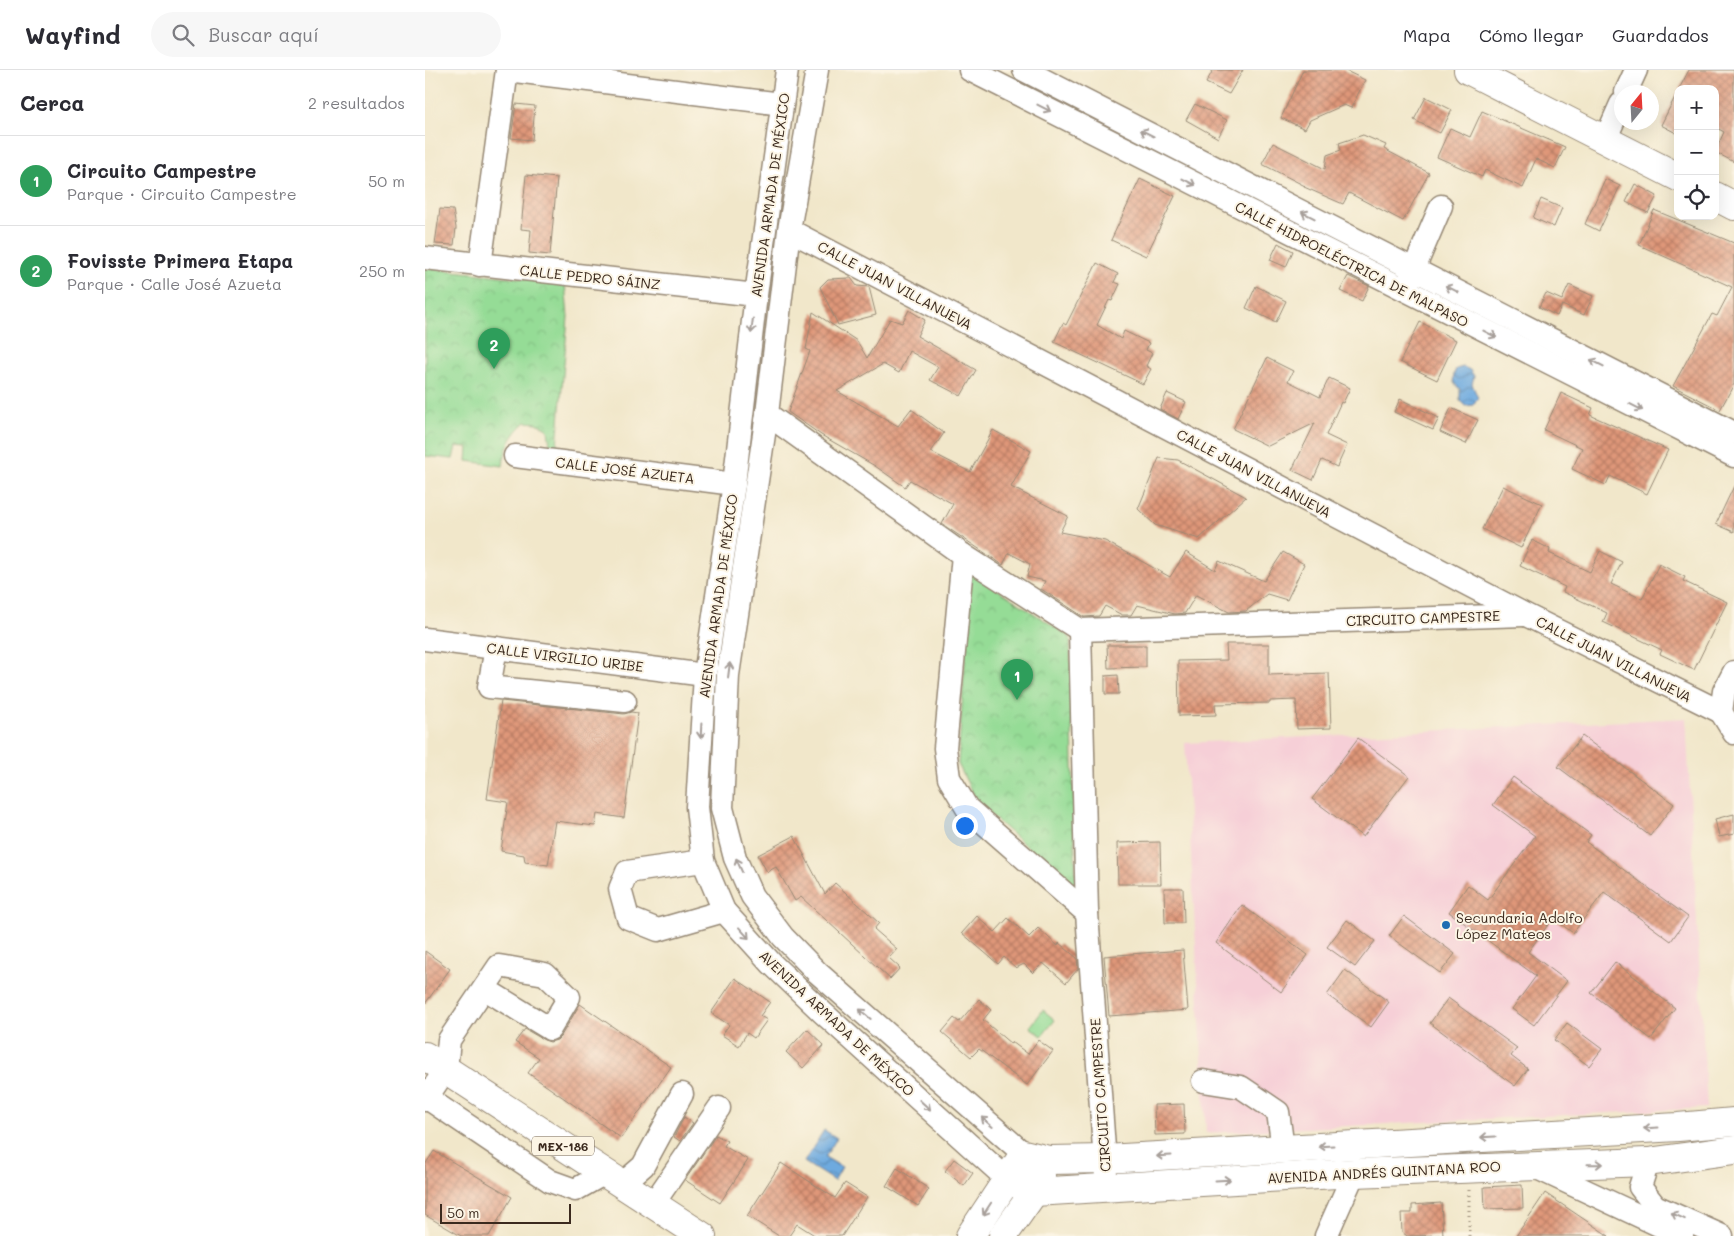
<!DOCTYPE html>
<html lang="es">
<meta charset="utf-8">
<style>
body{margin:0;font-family:Mali,sans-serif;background:#f7f7f7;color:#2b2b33}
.controls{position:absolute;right:15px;top:15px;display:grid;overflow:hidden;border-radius:10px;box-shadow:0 5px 20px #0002}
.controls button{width:45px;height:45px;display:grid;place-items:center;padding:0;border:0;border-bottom:1px solid #e1e1e2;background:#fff;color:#2b2b33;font:25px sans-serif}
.compass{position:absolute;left:1189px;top:15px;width:45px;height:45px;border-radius:50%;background:#fff;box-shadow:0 5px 20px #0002;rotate:18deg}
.scale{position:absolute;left:15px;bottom:12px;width:131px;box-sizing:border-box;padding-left:5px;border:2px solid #3b2a1e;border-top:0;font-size:14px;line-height:18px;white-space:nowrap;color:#3b2a1e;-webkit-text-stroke:4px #fcf5e5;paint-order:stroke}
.you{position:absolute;left:539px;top:755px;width:18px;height:18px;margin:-12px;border:4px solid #fff;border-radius:50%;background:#1a73e8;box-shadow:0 0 0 8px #1a73e833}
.badge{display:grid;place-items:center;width:32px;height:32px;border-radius:50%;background:#1f6fb2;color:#fff;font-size:16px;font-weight:700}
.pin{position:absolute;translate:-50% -41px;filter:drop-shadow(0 1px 2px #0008)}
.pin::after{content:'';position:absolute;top:26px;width:18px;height:15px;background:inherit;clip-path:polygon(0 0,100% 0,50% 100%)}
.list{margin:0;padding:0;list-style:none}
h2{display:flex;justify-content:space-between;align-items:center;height:65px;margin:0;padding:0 20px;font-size:21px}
h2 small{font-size:16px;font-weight:400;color:#7c7c81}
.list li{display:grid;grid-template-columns:32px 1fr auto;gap:15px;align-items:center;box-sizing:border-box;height:90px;padding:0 20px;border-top:1px solid #e1e1e2}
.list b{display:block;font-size:19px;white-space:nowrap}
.list p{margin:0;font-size:16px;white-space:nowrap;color:#7c7c81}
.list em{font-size:16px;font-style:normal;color:#7c7c81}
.icon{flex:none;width:28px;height:28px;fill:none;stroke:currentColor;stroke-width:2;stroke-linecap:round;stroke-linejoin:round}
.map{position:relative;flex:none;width:1309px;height:1166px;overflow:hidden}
header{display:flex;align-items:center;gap:30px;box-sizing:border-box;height:70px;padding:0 25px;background:#fff;border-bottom:1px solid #e1e1e2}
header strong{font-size:24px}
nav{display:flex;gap:28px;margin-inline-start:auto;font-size:18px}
.search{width:350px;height:45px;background:#f7f7f7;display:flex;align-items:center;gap:12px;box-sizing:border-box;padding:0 18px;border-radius:28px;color:#7c7c81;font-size:19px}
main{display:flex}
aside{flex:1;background:#fff}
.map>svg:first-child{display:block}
.built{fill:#f6cfd7}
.park{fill:url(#park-crowns);stroke:#68835a}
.pitch{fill:#95dc96;stroke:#68835a}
.water{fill:url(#water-waves);stroke:#546a7e}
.building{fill:url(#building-cross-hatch)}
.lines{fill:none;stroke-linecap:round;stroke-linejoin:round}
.minor-casing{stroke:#968874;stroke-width:25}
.major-casing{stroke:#968874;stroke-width:30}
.path{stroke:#968874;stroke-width:3;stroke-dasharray:1 4;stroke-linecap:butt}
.minor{stroke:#fff;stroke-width:22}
.major{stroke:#fff;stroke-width:28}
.oneway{stroke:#a79f9a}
.poi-dot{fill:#1f6fb2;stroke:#fcf5e5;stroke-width:2}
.labels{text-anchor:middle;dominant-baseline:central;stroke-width:4;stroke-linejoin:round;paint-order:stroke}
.shield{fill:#fcf5e5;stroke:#75675a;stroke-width:1}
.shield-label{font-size:12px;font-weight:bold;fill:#3b2a1e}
.street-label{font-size:14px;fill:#3b2a1e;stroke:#fcf5e5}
.poi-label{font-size:14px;fill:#3b2a1e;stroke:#fcf5e5;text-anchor:start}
</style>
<header>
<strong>Wayfind</strong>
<div class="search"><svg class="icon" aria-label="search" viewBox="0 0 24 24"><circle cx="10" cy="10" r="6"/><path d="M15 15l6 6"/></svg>Buscar aquí</div>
<nav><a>Mapa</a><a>Cómo llegar</a><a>Guardados</a></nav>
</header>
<main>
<aside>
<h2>Cerca<small>2 resultados</small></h2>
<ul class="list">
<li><span class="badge" style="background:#2e9e5b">1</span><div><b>Circuito Campestre</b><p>Parque · Circuito Campestre</p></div><em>50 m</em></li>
<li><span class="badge" style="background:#2e9e5b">2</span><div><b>Fovisste Primera Etapa</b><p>Parque · Calle José Azueta</p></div><em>250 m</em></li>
</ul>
</aside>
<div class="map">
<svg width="1309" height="1166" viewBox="0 0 1309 1166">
<defs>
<pattern id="park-crowns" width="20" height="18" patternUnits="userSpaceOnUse" patternTransform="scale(1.25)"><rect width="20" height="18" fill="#95dc96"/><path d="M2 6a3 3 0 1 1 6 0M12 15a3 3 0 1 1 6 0" fill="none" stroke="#81bd81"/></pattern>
<pattern id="water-waves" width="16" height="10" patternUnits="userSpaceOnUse" patternTransform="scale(1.25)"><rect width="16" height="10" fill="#6eaadf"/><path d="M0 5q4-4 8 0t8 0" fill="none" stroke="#5c8bb4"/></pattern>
<pattern id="building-cross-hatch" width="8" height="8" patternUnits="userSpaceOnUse" patternTransform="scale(1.25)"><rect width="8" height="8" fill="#df9779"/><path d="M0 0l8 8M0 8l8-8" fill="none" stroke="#b67b63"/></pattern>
</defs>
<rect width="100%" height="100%" fill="#fcf5e5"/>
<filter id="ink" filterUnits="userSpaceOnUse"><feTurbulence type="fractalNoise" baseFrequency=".02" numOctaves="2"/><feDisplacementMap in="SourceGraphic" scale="10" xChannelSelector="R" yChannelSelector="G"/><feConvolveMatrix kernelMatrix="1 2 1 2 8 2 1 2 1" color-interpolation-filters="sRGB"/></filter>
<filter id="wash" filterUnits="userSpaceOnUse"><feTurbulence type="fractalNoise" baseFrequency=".0096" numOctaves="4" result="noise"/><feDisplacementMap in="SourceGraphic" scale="20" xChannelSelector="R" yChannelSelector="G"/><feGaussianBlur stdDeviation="1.12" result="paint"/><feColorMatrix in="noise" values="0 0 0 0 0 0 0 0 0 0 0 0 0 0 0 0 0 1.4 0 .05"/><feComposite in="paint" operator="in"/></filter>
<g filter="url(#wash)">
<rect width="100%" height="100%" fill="#f1e7ca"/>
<polygon class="built" points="1261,648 1282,1038 781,1063 760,673"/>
<g class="park">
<path d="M0,198L140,213L143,247L132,376L125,375L123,360L112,353L101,352C87,364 80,378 78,396L42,391L43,377L31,376L28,389L0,386Z"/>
<polygon points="546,502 645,567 651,820 553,734 533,694"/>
</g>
<polygon class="pitch" points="618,940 630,950 617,966 605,957"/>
<g class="water">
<path d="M1038,297L1045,300L1049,306L1047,314L1053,328L1048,335L1040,336L1035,331V319C1027,313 1027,308 1031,299Z"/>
<polygon points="399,1060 412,1068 400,1087 417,1097 409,1111 379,1092"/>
</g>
<g id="blocks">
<g class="building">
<polygon points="788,0 818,0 804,24 781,13"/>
<polygon points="878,0 919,0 940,10 926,38 919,35 885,50 880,59 856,48"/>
<polygon points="1264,0 1309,0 1309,92 1290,82 1299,62 1290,57 1290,19 1254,19"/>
<polygon points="1253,21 1253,64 1236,55"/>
<polygon points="1001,27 1027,40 1015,63 989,50"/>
<polygon points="91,34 110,36 107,70 86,68"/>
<polygon points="770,34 802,50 793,68 761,50"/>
<polygon points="1057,41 1140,77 1130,98 1111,89 1098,118 1060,100 1057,107 1012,87 1025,58 1045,67"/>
<polygon points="938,65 961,75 959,79 1004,103 978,151 924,123 918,134 879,117 880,116 837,94 848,73 900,99 902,85 916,80 914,73"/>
<polygon points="101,105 132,108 125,185 104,183 106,160 96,159"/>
<polygon points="715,109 750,126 721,186 686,170"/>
<polygon points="1180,109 1195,116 1174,161 1160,154"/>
<polygon points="1210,114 1232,126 1223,143 1201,132"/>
<polygon points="1116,129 1137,138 1129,157 1108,148"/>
<polygon points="15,139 28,140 31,158 29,175 10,174"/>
<polygon points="1229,140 1309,173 1309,314 1295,340 1248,316 1287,244 1292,246 1307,217 1214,175"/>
<polygon points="853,173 868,181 861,197 845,190"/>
<polygon points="672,193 693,204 689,212 695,214 687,231 684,230 672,255 696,269 699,261 724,273 721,280 727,283 721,296 726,299 718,314 629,272 638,253 641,255"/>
<polygon points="923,206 944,216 937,231 915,221"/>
<polygon points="426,208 432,216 444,217 451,245 413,255 395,217 403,209"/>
<polygon points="1144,215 1168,226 1159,245 1137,235 1132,246 1114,237 1121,223 1137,230"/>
<polygon points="831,216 861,231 851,252 821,238"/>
<polygon points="484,240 500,250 492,266 551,300 536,326 505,310 513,297 484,281 474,303 458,294 412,321 473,356 486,339 519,363 506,382 545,402 568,360 606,381 586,417 643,446 635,462 680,471 745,507 761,482 790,500 794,491 839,511 858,482 879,494 862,530 842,524 821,541 804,542 771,525 760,543 750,544 712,535 706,545 697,545 680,536 674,546 659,547 616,519 620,511 602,507 605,494 584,483 578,495 517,454 528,434 485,410 480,417 450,396 396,365 363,342 385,281 381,279 388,242 432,271 442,288 465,249 477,253"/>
<polygon points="995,252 1031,270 1012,310 975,292"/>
<polygon points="842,288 868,301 863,311 895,327 904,308 925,318 918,333 916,332 901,365 922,375 912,397 897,390 888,410 867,400 890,353 843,376 808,359"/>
<polygon points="742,323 761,332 753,349 735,339"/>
<polygon points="1136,323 1168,338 1165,345 1243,380 1222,424 1185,406 1181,415 1147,399 1157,378 1119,360"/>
<polygon points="975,329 1014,348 1008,360 969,342"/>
<polygon points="1026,338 1053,350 1041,374 1015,362"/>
<polygon points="734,388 753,390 821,427 774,469 730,455 713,439"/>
<polygon points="1078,416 1117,434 1096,478 1057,459"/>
<polygon points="1309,416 1309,462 1291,454"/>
<polygon points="1107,470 1125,479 1124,483 1165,502 1175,481 1197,492 1186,514 1217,529 1234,494 1260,507 1258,511 1302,532 1269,600 1235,584 1237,580 1178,552 1182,543 1138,522 1140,517 1095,496"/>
<polygon points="801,574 844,574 844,605 904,603 906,658 872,659 871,630 845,631 845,633 790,634 791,645 754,646 753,591 802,590"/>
<polygon points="682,575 721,575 721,597 683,598"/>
<polygon points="693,605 694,624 680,624 680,606"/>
<polygon points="76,631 199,644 206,642 213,643 199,748 172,744 170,756 130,751 123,795 100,792 99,785 76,781 83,732 62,729"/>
<polygon points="1157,666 1249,734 1225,766 1133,697"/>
<polygon points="933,668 984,706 938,767 887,729"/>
<polygon points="1088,707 1166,765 1161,772 1263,847 1246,871 1179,822 1148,863 1128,848 1103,882 1142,911 1109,955 1087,939 1111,906 1024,842 1043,815 1063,830 1110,766 1068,735"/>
<polygon points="1309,744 1309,764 1294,767 1290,749"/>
<polygon points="369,766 400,824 410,813 454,853 449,859 472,879 464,888 475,898 465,909 376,827 370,831 351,797 342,802 333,785"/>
<polygon points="735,772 736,814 693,814 692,773"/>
<polygon points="739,818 758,818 759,853 740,853"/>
<polygon points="817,835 883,885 856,922 791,873"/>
<polygon points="552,846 570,862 583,848 604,867 613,858 633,876 634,873 652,888 653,899 641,913 618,893 608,903 599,894 591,898 579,887 573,894 537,863"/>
<polygon points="979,846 1030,884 1015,903 964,866"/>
<polygon points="922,850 950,871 930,897 902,877"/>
<polygon points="758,880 763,940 684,946 679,886"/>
<polygon points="0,881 25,899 0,934"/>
<polygon points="1190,892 1250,938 1226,969 1166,923"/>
<polygon points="920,900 964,932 946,957 902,925"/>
<polygon points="310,908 345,932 335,946 342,950 329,968 322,963 314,976 297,965 304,955 286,943"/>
<polygon points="1023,928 1092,978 1086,986 1103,999 1090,1016 1005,953"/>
<polygon points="554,929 566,940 558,950 586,974 587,972 603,984 613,970 628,981 602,1015 554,979 546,987 517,962 529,948 534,952"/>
<polygon points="155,934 246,997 196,1068 103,1003 114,988 90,972 100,959 119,970 125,972 132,970 136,966"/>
<polygon points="1142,953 1177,979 1164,996 1129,970"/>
<polygon points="382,959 399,975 378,998 361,982"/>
<polygon points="759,1034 760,1064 730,1065 729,1035"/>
<polygon points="259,1047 268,1053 255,1071 249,1067"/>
<polygon points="291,1065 302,1071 299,1076 323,1090 295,1133 260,1110"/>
<polygon points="9,1081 87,1127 64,1166 36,1166 0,1145 0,1095"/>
<polygon points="529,1089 548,1103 539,1116 520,1101"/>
<polygon points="356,1093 410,1128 420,1113 442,1127 417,1166 391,1166 372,1154 364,1166 354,1166 322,1146"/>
<polygon points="472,1098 504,1119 493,1136 461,1116"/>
<polygon points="1097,1115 1098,1138 1060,1139 1059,1117"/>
<polygon points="1120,1123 1184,1166 1091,1166"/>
<polygon points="1016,1133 1018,1165 982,1166 977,1162 976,1143 987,1143 987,1135"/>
</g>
</g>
</g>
<g filter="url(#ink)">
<use href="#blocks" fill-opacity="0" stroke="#968874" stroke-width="1"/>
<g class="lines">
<defs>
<g id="minor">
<polyline points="82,0 357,34"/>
<polyline points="362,0 331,225 309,414 280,605 272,737 278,791 299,841 347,894 397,942 582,1109"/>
<polyline points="392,0 364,160 342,344 303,605 297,738 310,788 327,826 358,867 393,903 599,1084"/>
<polyline points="545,0 1309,386"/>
<polyline points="599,0 1309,363"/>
<polyline points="1201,22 1211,0"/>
<polyline points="1180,70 1196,34"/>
<polyline points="364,160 1101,545 1296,642"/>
<polyline points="0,188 331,225"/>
<polyline points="55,195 82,0"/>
<polyline points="983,213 1016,136"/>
<polyline points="342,344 538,485 655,560 1099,545"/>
<polyline points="90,386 309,414"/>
<polyline points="538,485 520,678 524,708 542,738 662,843"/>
<polyline points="655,560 662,843 681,1106"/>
<polyline points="0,569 280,605"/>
<polyline points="71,578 64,617 200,631"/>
<polyline points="1296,642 1299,621 1309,602"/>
<polyline points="1296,642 1309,663"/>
<polyline points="278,791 202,802 195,819 203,848 233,860 299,841"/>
<polyline points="778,1011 816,1017 853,1042 858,1079"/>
<polyline points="2,1028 125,1111 150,1120 180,1103"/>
<polyline points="0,1030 21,999 24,970 74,896 120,904 144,927 125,959 60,919"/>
<polyline points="1223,1092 1215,1117 1230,1136 1297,1166"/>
<polyline points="1110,1097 1257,1166"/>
<polyline points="197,1114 218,1096 257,1024"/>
<polyline points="228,1134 294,1038"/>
<polyline points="901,1166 929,1103"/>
</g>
<g id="major">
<polyline points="1043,0 1253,107"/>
<polyline points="1290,126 1309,136"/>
<polyline points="0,986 277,1166"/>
<polyline points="582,1109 609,1122 929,1103 1223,1092 1309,1080"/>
<polyline points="545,1166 599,1084 624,1090 680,1089 1253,1057 1309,1052"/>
<polyline points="578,1166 609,1122 616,1106"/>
</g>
</defs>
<use href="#minor" class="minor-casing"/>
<use href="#major" class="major-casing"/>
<polyline class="path" points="1044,1166 1044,1119"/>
<use href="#minor" class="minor"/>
<use href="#major" class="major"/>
</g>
<defs><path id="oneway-shaft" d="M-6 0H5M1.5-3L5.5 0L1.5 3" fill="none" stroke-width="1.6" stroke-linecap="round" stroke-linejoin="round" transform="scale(1.25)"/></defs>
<g class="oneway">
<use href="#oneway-shaft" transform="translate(619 38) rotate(27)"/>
<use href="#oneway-shaft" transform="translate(722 63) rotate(-153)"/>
<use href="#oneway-shaft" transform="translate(764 112) rotate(27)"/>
<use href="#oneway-shaft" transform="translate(883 145) rotate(-153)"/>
<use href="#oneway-shaft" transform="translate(1027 219) rotate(-153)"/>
<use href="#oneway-shaft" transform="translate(327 256) rotate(97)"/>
<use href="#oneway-shaft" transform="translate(1065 264) rotate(27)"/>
<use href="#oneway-shaft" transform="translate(1172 293) rotate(-153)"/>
<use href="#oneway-shaft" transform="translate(1211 337) rotate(27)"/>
<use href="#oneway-shaft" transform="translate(304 600) rotate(-83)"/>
<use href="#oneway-shaft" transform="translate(276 661) rotate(93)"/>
<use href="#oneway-shaft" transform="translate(314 795) rotate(-114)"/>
<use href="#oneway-shaft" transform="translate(319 863) rotate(48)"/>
<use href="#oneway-shaft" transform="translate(440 944) rotate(-139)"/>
<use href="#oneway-shaft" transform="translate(500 1035) rotate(42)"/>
<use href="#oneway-shaft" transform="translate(562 1052) rotate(-139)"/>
<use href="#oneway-shaft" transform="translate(1226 1058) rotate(177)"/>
<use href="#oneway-shaft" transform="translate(1063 1067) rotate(177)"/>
<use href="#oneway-shaft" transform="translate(901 1076) rotate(177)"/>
<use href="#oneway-shaft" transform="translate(739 1086) rotate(177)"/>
<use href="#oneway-shaft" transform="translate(1170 1094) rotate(-1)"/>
<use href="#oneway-shaft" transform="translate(798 1110) rotate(-3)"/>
<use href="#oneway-shaft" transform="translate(562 1139) rotate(123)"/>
<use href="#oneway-shaft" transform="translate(1253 1146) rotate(-155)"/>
</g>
</g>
<circle class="poi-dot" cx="1021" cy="855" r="5"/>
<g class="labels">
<rect class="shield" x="107" y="1066.5" width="62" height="19" rx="4"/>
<g class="shield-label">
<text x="138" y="1076">MEX-186</text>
</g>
<g class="street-label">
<text transform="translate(345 125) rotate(-82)">AVENIDA ARMADA DE MÉXICO</text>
<text transform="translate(927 194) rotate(27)">CALLE HIDROELÉCTRICA DE MALPASO</text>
<text transform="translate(165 207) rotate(6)">CALLE PEDRO SÁINZ</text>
<text transform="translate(470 215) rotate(28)">CALLE JUAN VILLANUEVA</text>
<text transform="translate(200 400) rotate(7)">CALLE JOSÉ AZUETA</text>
<text transform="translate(829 403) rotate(28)">CALLE JUAN VILLANUEVA</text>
<text transform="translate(293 526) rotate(-82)">AVENIDA ARMADA DE MÉXICO</text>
<text transform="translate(998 548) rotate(-2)">CIRCUITO CAMPESTRE</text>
<text transform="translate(140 587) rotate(7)">CALLE VIRGILIO URIBE</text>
<text transform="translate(1189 589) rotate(27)">CALLE JUAN VILLANUEVA</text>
<text transform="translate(412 953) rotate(43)">AVENIDA ARMADA DE MÉXICO</text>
<text transform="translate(675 1025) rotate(-94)">CIRCUITO CAMPESTRE</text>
<text transform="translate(959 1102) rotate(-3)">AVENIDA ANDRÉS QUINTANA ROO</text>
</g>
<g class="poi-label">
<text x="1031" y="847">Secundaria Adolfo<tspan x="1031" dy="16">López Mateos</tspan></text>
</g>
</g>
</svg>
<div class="controls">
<button>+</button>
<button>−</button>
<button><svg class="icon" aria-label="locate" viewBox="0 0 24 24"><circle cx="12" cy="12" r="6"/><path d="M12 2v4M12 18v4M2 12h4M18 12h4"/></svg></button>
</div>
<svg class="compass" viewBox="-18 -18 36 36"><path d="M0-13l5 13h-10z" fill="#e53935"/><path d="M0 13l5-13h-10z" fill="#7c7c81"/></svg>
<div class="scale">50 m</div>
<div class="you"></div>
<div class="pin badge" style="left:592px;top:630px;background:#2e9e5b">1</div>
<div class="pin badge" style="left:69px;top:299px;background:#2e9e5b">2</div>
</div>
</main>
